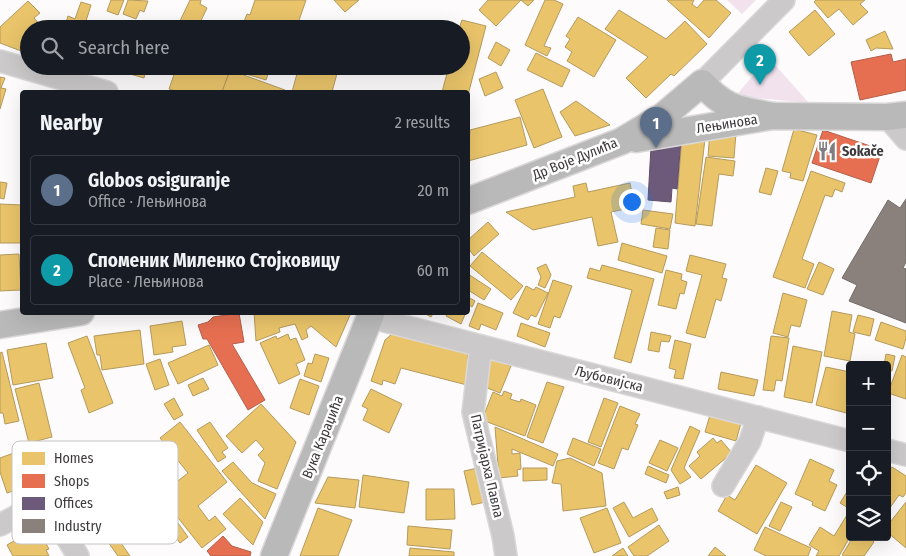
<!DOCTYPE html>
<meta charset="utf-8">
<style>
body{margin:0;font-family:"Fira Sans Condensed",sans-serif;background:#20242c;color:#f1f3f6}
.controls{position:absolute;right:15px;bottom:15px;display:grid;overflow:hidden;border-radius:5px;box-shadow:0 5px 20px #0002}
.controls button{width:45px;height:45px;display:grid;place-items:center;padding:0;border:0;border-bottom:1px solid #363941;background:#171b24;color:#f1f3f6;font:25px sans-serif}
.you{position:absolute;left:631px;top:201px;width:18px;height:18px;margin:-12px;border:4px solid #fff;border-radius:50%;background:#1a73e8;box-shadow:0 0 0 8px #1a73e833}
.badge{display:grid;place-items:center;width:32px;height:32px;border-radius:50%;background:#0f766e;color:#fff;font-size:16px;font-weight:700}
.pin{position:absolute;translate:-50% -41px;filter:drop-shadow(0 1px 2px #0008)}
.pin::after{content:'';position:absolute;top:26px;width:18px;height:15px;background:inherit;clip-path:polygon(0 0,100% 0,50% 100%)}
.list{margin:0;padding:0;list-style:none}
h2{display:flex;justify-content:space-between;align-items:center;height:65px;margin:0;padding:0 20px;font-size:21px}
h2 small{font-size:16px;font-weight:400;color:#9ea1a6}
.list li{display:grid;grid-template-columns:32px 1fr auto;gap:15px;align-items:center;box-sizing:border-box;height:70px;margin:0 10px 10px;padding:0 10px;border:1px solid #363941;border-radius:5px}
.list b{display:block;font-size:19px;white-space:nowrap}
.list p{margin:0;font-size:16px;white-space:nowrap;color:#9ea1a6}
.list em{font-size:16px;font-style:normal;color:#9ea1a6}
.icon{flex:none;width:28px;height:28px;fill:none;stroke:currentColor;stroke-width:2;stroke-linecap:round;stroke-linejoin:round}
.map{position:relative;flex:none;width:906px;height:556px;overflow:hidden}
.search{position:absolute;background:#171b24;box-shadow:0 5px 20px #0002;left:20px;top:20px;width:450px;height:55px;display:flex;align-items:center;gap:12px;box-sizing:border-box;padding:0 18px;border-radius:28px;color:#9ea1a6;font-size:19px}
.panel{position:absolute;background:#171b24;box-shadow:0 5px 20px #0002;left:20px;top:90px;width:450px;height:225px;border-radius:5px}
.map>svg:first-child{display:block}
.green{fill:#f1e2ee}
.homes{fill:#e9c46a;stroke:#b59a5c}
.shops{fill:#e76f51;stroke:#b45f4b}
.offices{fill:#6d597a;stroke:#5f4f67}
.industry{fill:#8a817c;stroke:#736b69}
.lines{fill:none;stroke-linecap:round;stroke-linejoin:round}
.minor-casing{stroke:#dad8d9;stroke-width:24}
.major-casing{stroke:#dad8d9;stroke-width:29}
.minor{stroke:#cbc9ca;stroke-width:21}
.major{stroke:#bab9ba;stroke-width:26}
.labels{text-anchor:middle;dominant-baseline:central;stroke-width:5;stroke-linejoin:round;paint-order:stroke}
.street-label{font-size:14px;fill:#3d393c;stroke:#fff}
.poi-label{font-size:14px;font-weight:bold;fill:#3d393c;stroke:#fff;text-anchor:start}
.key{fill:#fff;stroke:#c5c4c4;stroke-width:1}
.key-label{font-size:14px;fill:#3d393c}
</style>
<div class="map">
<svg width="906" height="556" viewBox="0 0 906 556">
<rect width="100%" height="100%" fill="#fdfbfc"/>
<g class="green">
<polygon points="727,0 756,0 742,14"/>
<polygon points="768,57 809,103 736,96"/>
</g>
<g class="homes">
<polygon points="111,0 124,0 118,15 107,11"/>
<polygon points="128,0 148,1 144,12 140,10 136,19 123,14"/>
<polygon points="190,0 201,0 200,4 207,8 197,29 189,29 179,23"/>
<polygon points="255,0 306,0 296,29 241,29 247,14 250,15"/>
<polygon points="334,0 359,0 345,12"/>
<polygon points="488,0 534,0 528,6 521,0 496,26 479,10"/>
<polygon points="545,0 554,0 563,4 544,46 551,48 547,56 525,45"/>
<polygon points="667,0 694,0 692,4 697,8 704,0 716,0 731,13 709,38"/>
<polygon points="816,0 865,0 860,4 868,12 853,25 839,9 828,18 814,2"/>
<polygon points="28,1 40,13 34,18 41,26 41,29 29,29 29,54 0,43 0,27"/>
<polygon points="81,2 91,5 86,21 93,23 91,29 64,29 68,16 75,19"/>
<polygon points="619,10 666,39 685,21 707,44 674,76 671,74 646,98 626,78 648,57 605,29"/>
<polygon points="815,10 835,34 809,56 789,32"/>
<polygon points="578,17 616,40 594,77 567,61 572,52 565,47 570,39 566,36"/>
<polygon points="462,20 486,26 468,95 468,92 442,92 449,66 461,66 461,29 459,29"/>
<polygon points="311,23 329,28 310,29"/>
<polygon points="885,31 893,49 876,48 871,51 866,40"/>
<polygon points="496,42 510,50 501,66 488,58"/>
<polygon points="536,53 570,70 562,87 527,70"/>
<polygon points="117,66 147,66 144,78 116,70"/>
<polygon points="177,66 219,66 230,70 222,92 179,92 169,89"/>
<polygon points="237,66 274,66 273,69 270,68 266,80 236,71"/>
<polygon points="299,66 339,66 332,92 292,92"/>
<polygon points="230,70 285,90 284,92 222,92"/>
<polygon points="496,72 503,88 485,96 479,79"/>
<polygon points="0,77 5,78 1,88 6,89 0,109"/>
<polygon points="543,89 562,137 534,148 515,100"/>
<polygon points="576,101 610,125 575,136 560,112"/>
<polygon points="520,117 527,145 468,161 470,130"/>
<polygon points="794,129 817,135 803,181 790,178 791,173 782,171"/>
<polygon points="706,130 695,226 675,223 682,137"/>
<polygon points="710,131 736,133 734,158 708,156"/>
<polygon points="706,157 735,161 733,176 719,174 712,226 696,224"/>
<polygon points="766,168 778,171 771,195 759,192"/>
<polygon points="811,171 845,183 842,192 835,189 832,197 825,195 802,259 814,264 805,288 773,277"/>
<polygon points="0,182 7,183 4,199 0,198"/>
<polygon points="586,183 588,192 630,183 633,199 628,201 630,208 611,212 618,242 598,246 592,217 533,230 506,212 575,197 573,186"/>
<polygon points="0,204 22,205 22,243 0,243"/>
<polygon points="643,210 673,214 670,229 641,224"/>
<polygon points="488,222 499,234 474,256 468,248 468,240"/>
<polygon points="656,228 670,230 668,249 653,247"/>
<polygon points="622,243 667,256 662,273 618,260"/>
<polygon points="482,252 523,286 511,300 470,266"/>
<polygon points="19,254 21,290 0,291 0,255"/>
<polygon points="690,255 726,264 722,278 727,279 721,301 716,299 705,338 686,333 702,275 686,271"/>
<polygon points="819,262 834,269 823,295 807,289"/>
<polygon points="546,264 551,275 545,288 538,285 541,277 537,268"/>
<polygon points="602,265 654,279 631,363 614,358 632,290 587,278 590,268 600,271"/>
<polygon points="666,270 682,274 681,280 687,282 684,294 680,293 676,309 658,305"/>
<polygon points="468,274 491,289 484,300 468,290"/>
<polygon points="553,280 572,286 560,318 554,316 550,328 538,324"/>
<polygon points="526,286 534,290 536,287 548,293 536,317 531,315 528,320 513,313"/>
<polygon points="783,293 807,300 800,327 791,325 788,337 773,333"/>
<polygon points="468,297 475,301 472,307 468,304"/>
<polygon points="478,303 503,313 496,330 481,324 479,330 469,326"/>
<polygon points="832,311 852,315 849,332 855,334 850,361 824,356"/>
<polygon points="347,312 350,315 336,347 311,326 306,330 308,337 302,340 295,324 279,328 280,332 256,341 254,312"/>
<polygon points="422,312 434,312 431,317"/>
<polygon points="448,312 466,312 461,324 446,316"/>
<polygon points="858,315 874,319 870,336 853,332"/>
<polygon points="182,321 186,345 172,347 173,352 154,355 150,326"/>
<polygon points="881,322 906,331 906,338 903,349 875,340"/>
<polygon points="521,323 550,333 545,347 517,336"/>
<polygon points="140,330 144,364 102,370 100,355 97,355 94,336"/>
<polygon points="651,332 671,336 669,342 661,341 659,352 648,350"/>
<polygon points="288,334 290,340 296,338 305,360 296,364 300,374 279,384 260,343 276,336 277,339"/>
<polygon points="392,334 468,354 467,385 401,368 395,384 383,380 382,385 371,381 385,340"/>
<polygon points="87,336 113,403 89,413 81,390 85,388 68,343"/>
<polygon points="771,336 789,338 782,381 776,380 774,391 763,390"/>
<polygon points="675,340 691,344 683,379 674,378 676,370 669,368"/>
<polygon points="46,343 53,378 13,385 7,350"/>
<polygon points="209,345 218,365 178,384 168,363"/>
<polygon points="793,346 822,352 812,403 784,397"/>
<polygon points="2,352 19,421 5,424 3,413 0,413 0,353"/>
<polygon points="315,354 329,358 321,382 304,376 308,363 312,364"/>
<polygon points="886,354 895,356 892,371 887,370 887,365 884,365"/>
<polygon points="902,355 906,357 906,399 888,393"/>
<polygon points="491,358 511,366 500,393 480,385"/>
<polygon points="160,359 169,385 155,390 146,364"/>
<polygon points="826,367 850,372 850,414 816,405"/>
<polygon points="721,372 758,380 754,396 718,389"/>
<polygon points="203,378 209,389 193,396 188,385"/>
<polygon points="300,379 319,386 309,415 290,408"/>
<polygon points="547,382 564,387 543,443 527,437"/>
<polygon points="39,383 52,437 29,443 15,389"/>
<polygon points="371,389 402,404 389,433 363,420 368,409 362,406"/>
<polygon points="504,391 512,394 510,399 520,402 521,399 536,405 525,436 482,420 493,392 502,396"/>
<polygon points="174,398 183,415 174,420 164,404"/>
<polygon points="604,398 618,403 601,447 588,442"/>
<polygon points="261,404 296,442 277,489 258,481 265,463 258,455 264,449 256,440 242,453 226,436"/>
<polygon points="620,406 640,414 635,424 638,425 628,450 622,448 614,469 598,463"/>
<polygon points="710,415 741,423 736,441 705,432"/>
<polygon points="180,422 227,482 198,506 209,521 215,516 226,529 202,548 160,495 188,473 160,438"/>
<polygon points="210,422 228,448 222,452 226,457 218,462 197,430"/>
<polygon points="690,426 700,431 684,468 691,477 680,484 671,470"/>
<polygon points="495,427 558,454 553,466 512,449 512,454 520,453 521,469 517,470 518,476 499,478"/>
<polygon points="573,438 601,449 594,466 567,454"/>
<polygon points="713,438 717,443 721,440 732,453 701,479 689,466 700,456 697,452"/>
<polygon points="660,440 678,448 667,471 649,463"/>
<polygon points="19,451 31,485 7,493 0,472 0,458"/>
<polygon points="130,456 188,537 180,543 167,525 164,527 151,510 125,529 114,514 96,527 92,522 77,533 57,517 67,509 64,505 70,501 75,506 103,485 99,478"/>
<polygon points="570,458 602,473 606,506 563,511 561,484 552,483 557,461"/>
<polygon points="810,459 834,470 829,481 837,485 825,511 812,505 813,502 795,494"/>
<polygon points="233,462 252,483 276,494 265,519 222,471"/>
<polygon points="756,465 787,483 757,534 718,511 727,495 735,500"/>
<polygon points="648,466 669,475 666,483 645,474"/>
<polygon points="482,467 490,501 472,505 464,471"/>
<polygon points="892,467 906,476 906,493 903,497 899,495 887,512 887,473"/>
<polygon points="523,468 547,468 547,480 523,481"/>
<polygon points="363,475 409,482 404,513 359,507"/>
<polygon points="328,477 359,480 355,508 315,503"/>
<polygon points="678,487 680,495 667,499 664,492"/>
<polygon points="850,487 850,509 840,503"/>
<polygon points="426,489 454,489 455,519 426,520"/>
<polygon points="240,498 263,522 253,545 223,514"/>
<polygon points="624,502 633,518 652,508 658,520 629,537 613,508"/>
<polygon points="781,502 792,507 780,531 769,526"/>
<polygon points="906,502 906,548 887,532 887,526"/>
<polygon points="318,508 352,520 338,556 300,556"/>
<polygon points="607,508 621,543 594,553 580,518"/>
<polygon points="847,515 850,517 850,537 839,556 816,556 819,551 809,545 820,527 834,536"/>
<polygon points="107,523 130,556 118,556 98,528"/>
<polygon points="659,525 669,541 647,556 634,556 628,547"/>
<polygon points="408,526 452,530 450,549 407,545"/>
<polygon points="765,527 811,548 808,556 766,556 754,550"/>
<polygon points="34,529 40,540 43,538 49,549 46,550 49,556 13,556 7,545"/>
<polygon points="853,537 868,537 874,542 864,556 844,556 842,555"/>
<polygon points="715,547 726,556 708,556"/>
<polygon points="410,548 454,552 454,556 409,556"/>
<polygon points="623,548 628,556 612,556"/>
</g>
<g class="shops">
<polygon points="891,54 893,62 906,59 906,90 860,100 851,62"/>
<polygon points="823,130 882,150 871,183 812,163"/>
<polygon points="239,313 244,342 232,344 265,400 248,410 207,339 203,339 198,325 208,322 213,317"/>
<polygon points="223,536 232,546 251,552 250,556 211,556 207,551"/>
</g>
<polygon class="offices" points="681,139 677,189 672,188 671,202 648,200 651,147"/>
<polygon class="industry" points="906,199 906,262 903,268 906,269 906,323 849,301 857,285 842,278 888,200 900,208"/>
<g class="lines">
<defs>
<g id="minor">
<polyline points="0,61 107,92"/>
<polyline points="702,83 784,0"/>
<polyline points="887,117 906,139"/>
<polyline points="369,317 850,441"/>
<polyline points="481,346 473,412 503,536 506,556"/>
<polyline points="887,450 906,455"/>
<polyline points="723,486 750,441 758,417"/>
<polyline points="0,525 35,506 44,505 50,510 78,556"/>
</g>
<g id="major">
<polyline points="636,139 773,116 887,117 906,115"/>
<path d="M468,201L622,141L662,117L702,83C726,110 739,109 773,116"/>
<polyline points="0,325 81,312"/>
<polyline points="274,556 372,312"/>
</g>
</defs>
<use href="#minor" class="minor-casing"/>
<use href="#major" class="major-casing"/>
<use href="#minor" class="minor"/>
<use href="#major" class="major"/>
</g>
<defs>
<symbol id="restaurant-bare" viewBox="-9 -9 18 18"><path d="M-5-6h1v4h1v-4h1v4h1v-4h1v5L-1.5 .5V6h-2V.5L-5-1ZM5-6V6H3V1.5H1.5Q1.5-4 5-6Z" fill="#807d7f" stroke="#fff" stroke-width="2.5" paint-order="stroke"/></symbol>
</defs>
<g fill-rule="evenodd">
<use href="#restaurant-bare" x="813" y="137" width="28" height="28"/>
</g>
<g class="labels">
<g class="street-label">
<text transform="translate(727 124) rotate(-9)">Лењинова</text>
<text transform="translate(575 159) rotate(-22)">Др Воје Дулића</text>
<text transform="translate(609 379) rotate(14)">Љубовијска</text>
<text transform="translate(323 437) rotate(-68)">Вука Караџића</text>
<text transform="translate(487 466) rotate(77)">Патријарха Павла</text>
</g>
<g class="poi-label">
<text x="842" y="151">Sokače</text>
</g>
</g>
<rect x="12" y="441" width="166" height="103" rx="8" class="key"/>
<rect x="22" y="452" width="23" height="13" fill="#e9c46a"/>
<rect x="22" y="474" width="23" height="14" fill="#e76f51"/>
<rect x="22" y="497" width="23" height="13" fill="#6d597a"/>
<rect x="22" y="519" width="23" height="14" fill="#8a817c"/>
<g class="key-label">
<text x="54" y="463">Homes</text>
<text x="54" y="486">Shops</text>
<text x="54" y="508">Offices</text>
<text x="54" y="531">Industry</text>
</g>
</svg>
<div class="controls">
<button>+</button>
<button>−</button>
<button><svg class="icon" aria-label="locate" viewBox="0 0 24 24"><circle cx="12" cy="12" r="6"/><path d="M12 2v4M12 18v4M2 12h4M18 12h4"/></svg></button>
<button><svg class="icon" aria-label="layers" viewBox="0 0 24 24"><path d="M12 4l9 5-9 5-9-5zM3 14l9 5 9-5"/></svg></button>
</div>
<div class="you"></div>
<div class="pin badge" style="left:656px;top:148px;background:#5c6f8a">1</div>
<div class="pin badge" style="left:760px;top:85px;background:#0f9aa8">2</div>
<div class="search"><svg class="icon" aria-label="search" viewBox="0 0 24 24"><circle cx="10" cy="10" r="6"/><path d="M15 15l6 6"/></svg>Search here</div>
<section class="panel">
<h2>Nearby<small>2 results</small></h2>
<ul class="list">
<li><span class="badge" style="background:#5c6f8a">1</span><div><b>Globos osiguranje</b><p>Office · Лењинова</p></div><em>20 m</em></li>
<li><span class="badge" style="background:#0f9aa8">2</span><div><b>Споменик Миленко Стојковицу</b><p>Place · Лењинова</p></div><em>60 m</em></li>
</ul>
</section>
</div>
